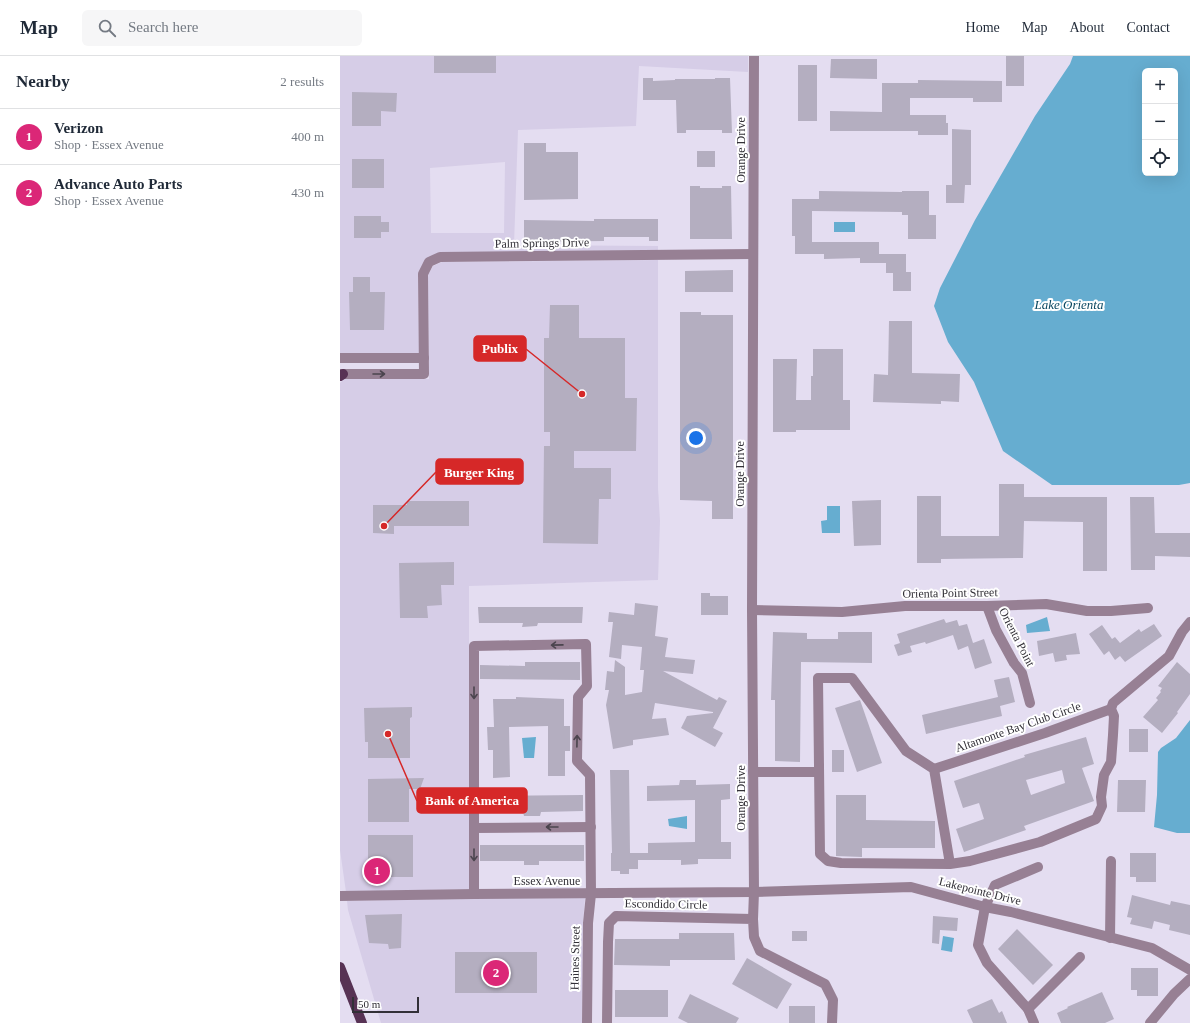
<!DOCTYPE html>
<meta charset="utf-8">
<style>
body{margin:0;font-family:"Times New Roman",serif;background:#f6f6f7;color:#1f2937}
.controls{position:absolute;right:12px;top:12px;display:grid;overflow:hidden;border-radius:6px;box-shadow:0 4px 16px #0002}
.controls button{width:36px;height:36px;display:grid;place-items:center;padding:0;border:0;border-bottom:1px solid #e0e1e3;background:#fff;color:#1f2937;font:20px sans-serif}
.scale{position:absolute;left:12px;bottom:10px;width:67px;box-sizing:border-box;padding-left:4px;border:2px solid #323037;border-top:0;font-size:11px;line-height:14px;white-space:nowrap;color:#323037;-webkit-text-stroke:3px #fff;paint-order:stroke}
.you{position:absolute;left:356px;top:382px;width:14px;height:14px;margin:-10px;border:3px solid #fff;border-radius:50%;background:#1a73e8;box-shadow:0 0 0 6px #1a73e833}
.badge{display:grid;place-items:center;width:26px;height:26px;border-radius:50%;background:#db2777;color:#fff;font-size:13px;font-weight:700}
.pin{position:absolute;translate:-50% -50%;border:2px solid #fff;box-shadow:0 1px 4px #0006}
.list{margin:0;padding:0;list-style:none}
h2{display:flex;justify-content:space-between;align-items:center;height:52px;margin:0;padding:0 16px;font-size:17px}
h2 small{font-size:13px;font-weight:400;color:#747a83}
.list li{display:grid;grid-template-columns:26px 1fr auto;gap:12px;align-items:center;box-sizing:border-box;height:56px;padding:0 16px;border-top:1px solid #e0e1e3}
.list b{display:block;font-size:15px;white-space:nowrap}
.list p{margin:0;font-size:13px;white-space:nowrap;color:#747a83}
.list em{font-size:13px;font-style:normal;color:#747a83}
.icon{flex:none;width:22px;height:22px;fill:none;stroke:currentColor;stroke-width:2;stroke-linecap:round;stroke-linejoin:round}
.map{position:relative;flex:none;width:850px;height:967px;overflow:hidden}
header{display:flex;align-items:center;gap:24px;box-sizing:border-box;height:56px;padding:0 20px;background:#fff;border-bottom:1px solid #e0e1e3}
header strong{font-size:19px}
nav{display:flex;gap:22px;margin-inline-start:auto;font-size:14px}
.search{width:280px;height:36px;background:#f6f6f7;display:flex;align-items:center;gap:10px;box-sizing:border-box;padding:0 14px;border-radius:6px;color:#747a83;font-size:15px}
main{display:flex}
aside{flex:1;background:#fff}
.map>svg:first-child{display:block}
.built{fill:#d6cde7;fill-rule:evenodd}
.water{fill:#66add0;fill-rule:evenodd}
.building{fill:#b4aec0;fill-rule:evenodd}
.lines{fill:none;stroke-linecap:round;stroke-linejoin:round}
.minor{stroke:#978094;stroke-width:10}
.major{stroke:#573254;stroke-width:10}
.oneway{stroke:#4b444e}
.labels{text-anchor:middle;dominant-baseline:central;stroke-width:4;stroke-linejoin:round;paint-order:stroke}
.street-label{font-size:12px;fill:#323037;stroke:#fff}
.water-label{font-size:13px;font-style:italic;fill:#0a4760;stroke:#fff}
.leader{fill:none;stroke:#d62828;stroke-width:1.5}
.callout-dot{fill:#d62828;stroke:#fff;stroke-width:1.5}
.callout{fill:#d62828;stroke:#d62828;stroke-width:1.5}
.callout-label{font-size:13px;text-anchor:middle;font-weight:bold;fill:#fff}
</style>
<header>
<strong>Map</strong>
<div class="search"><svg class="icon" aria-label="search" viewBox="0 0 24 24"><circle cx="10" cy="10" r="6"/><path d="M15 15l6 6"/></svg>Search here</div>
<nav><a>Home</a><a>Map</a><a>About</a><a>Contact</a></nav>
</header>
<main>
<aside>
<h2>Nearby<small>2 results</small></h2>
<ul class="list">
<li><span class="badge">1</span><div><b>Verizon</b><p>Shop · Essex Avenue</p></div><em>400 m</em></li>
<li><span class="badge">2</span><div><b>Advance Auto Parts</b><p>Shop · Essex Avenue</p></div><em>430 m</em></li>
</ul>
</aside>
<div class="map">
<svg width="850" height="967" viewBox="0 0 850 967">
<rect width="100%" height="100%" fill="#e4ddf1"/>
<g class="built">
<path d="M0,0H408V16L299,10L296,70L178,74L174,189L318,190V195L100,197L78,218L79,298L0,297ZM165,106L164,177H91L90,112Z"/>
<polygon points="318,204 318,432 320,465 318,524 129,530 129,833 6,836 0,794 0,327 5,322 89,323 88,219 93,210 102,206"/>
<polygon points="134,842 245,842 243,866 242,967 41,967 8,854 7,845"/>
</g>
<g class="water">
<path d="M733,0H850V427L839,429H712L663,395L634,326L608,286L594,250L600,232L635,164L695,60L730,8ZM805,15H835V117H805Z"/>
<rect x="494" y="166" width="21" height="10"/>
<polygon points="487,450 500,450 500,477 482,477 481,465 487,464"/>
<polygon points="707,561 710,575 687,577 686,569"/>
<polygon points="850,664 850,777 837,777 814,771 817,739 818,696 821,692 836,682"/>
<polygon points="196,681 194,702 184,702 182,682"/>
<polygon points="347,760 347,773 329,770 328,763"/>
<polygon points="603,880 614,882 612,896 601,894"/>
</g>
<g class="building">
<rect x="94" y="0" width="62" height="17"/>
<rect x="666" y="0" width="18" height="30"/>
<polygon points="491,3 537,3 537,23 490,22"/>
<rect x="458" y="9" width="19" height="56"/>
<polygon points="303,22 313,22 313,25 335,24 335,23 375,23 375,22 390,22 392,77 382,77 382,74 346,74 346,77 337,77 336,44 303,44"/>
<polygon points="578,24 662,25 662,46 633,46 633,42 570,42 570,59 606,59 606,67 608,67 608,79 578,79 578,75 490,75 490,55 542,56 542,27 578,27"/>
<polygon points="12,36 57,37 56,56 41,55 41,70 12,70"/>
<polygon points="612,73 631,74 631,129 625,129 624,147 606,147 606,129 612,129"/>
<polygon points="184,87 206,87 206,96 238,96 238,143 184,144"/>
<rect x="357" y="95" width="18" height="16"/>
<rect x="12" y="103" width="32" height="29"/>
<polygon points="350,130 360,130 360,132 382,132 382,130 391,130 392,183 350,183"/>
<polygon points="479,135 562,136 562,135 589,135 589,159 596,159 596,183 568,183 568,159 562,159 562,156 472,155 472,186 539,186 539,198 566,198 566,216 571,216 571,235 553,235 553,217 546,217 546,207 520,207 520,202 484,203 484,198 455,198 455,180 452,180 452,143 479,143"/>
<polygon points="14,160 41,160 41,166 49,166 49,176 41,176 41,182 14,182"/>
<polygon points="254,163 318,163 318,185 309,185 309,181 264,181 264,185 184,186 184,164 254,165"/>
<polygon points="393,214 393,236 345,236 345,215"/>
<polygon points="13,221 30,221 30,236 45,236 44,274 10,274 9,236 13,236"/>
<polygon points="210,249 239,249 239,282 285,282 285,342 297,342 296,395 234,395 234,412 271,412 271,443 259,443 258,488 203,487 204,390 210,390 210,376 204,376 204,282 209,282"/>
<polygon points="340,256 361,256 361,259 393,259 393,463 372,463 372,445 340,444"/>
<polygon points="549,265 572,265 572,317 620,318 619,346 601,345 601,348 533,346 534,318 548,319"/>
<polygon points="473,293 503,293 503,344 510,344 510,374 456,374 456,376 433,376 433,303 457,303 456,344 471,344 471,320 473,320"/>
<polygon points="659,428 684,428 684,441 767,441 767,515 743,515 743,466 684,465 683,502 601,503 601,507 577,507 577,440 601,440 601,480 659,480"/>
<polygon points="790,441 814,441 815,477 850,477 850,501 815,500 815,514 791,514"/>
<polygon points="541,444 541,489 514,490 512,445"/>
<polygon points="67,445 129,445 129,470 54,470 54,478 33,477 33,449 67,449"/>
<polygon points="114,506 114,529 101,529 102,549 87,550 88,562 60,562 59,507"/>
<polygon points="361,537 370,537 370,540 388,540 388,559 361,559"/>
<polygon points="295,547 318,550 315,580 328,582 325,601 355,604 353,618 323,615 377,644 379,641 387,645 373,672 383,677 375,691 341,672 347,660 373,657 373,656 315,647 312,663 326,662 329,679 293,684 293,689 273,693 266,649 269,634 265,634 267,615 274,616 275,604 285,611 285,639 302,636 304,614 300,614 302,591 282,589 281,603 269,601 273,566 268,566 269,556 294,559"/>
<polygon points="138,551 243,551 242,567 198,567 197,570 182,571 183,567 139,567"/>
<polygon points="604,563 606,567 617,564 619,570 627,568 633,587 644,583 652,607 635,613 628,590 618,594 613,579 586,588 585,586 570,590 572,596 558,600 554,589 560,587 557,578"/>
<polygon points="814,568 822,580 785,606 780,600 775,604 769,595 764,599 749,578 762,569 772,583 775,581 780,587 799,573 801,576"/>
<polygon points="433,576 467,577 467,583 498,583 498,576 532,576 532,607 461,606 460,706 435,705 435,644 431,644"/>
<polygon points="736,577 740,598 726,599 727,604 715,606 713,597 699,600 697,585"/>
<polygon points="185,606 240,606 240,624 140,623 140,609 185,610"/>
<polygon points="837,606 850,618 850,638 837,656 838,657 822,677 803,661 818,644 816,642 821,636 820,635 822,632 818,630"/>
<polygon points="669,621 675,646 660,650 662,660 586,678 582,659 658,641 654,624"/>
<polygon points="176,641 224,643 224,670 230,670 230,695 225,695 225,720 208,720 208,670 169,671 170,721 153,722 153,694 148,694 147,671 154,671 153,643 176,643"/>
<polygon points="520,644 542,707 517,716 495,652"/>
<polygon points="72,651 72,661 70,662 70,702 28,702 28,686 25,686 24,652"/>
<rect x="789" y="673" width="19" height="23"/>
<path d="M746,681L754,708L742,712L754,745L684,770L686,774L624,796L616,773L644,763L639,747L623,752L614,725L685,701L684,699ZM722,714L725,727L691,739L686,724Z"/>
<rect x="492" y="694" width="12" height="22"/>
<polygon points="270,714 289,714 290,797 308,797 308,787 355,786 355,744 307,745 307,730 339,729 340,724 356,724 356,729 390,728 390,743 381,744 381,786 391,786 391,803 358,803 358,808 341,809 341,804 298,804 298,813 289,813 289,818 280,818 280,815 271,815 271,797 272,797"/>
<polygon points="84,722 80,733 69,733 69,766 28,766 28,723"/>
<polygon points="778,724 806,724 805,756 777,756"/>
<polygon points="243,739 243,755 201,756 200,760 184,760 183,756 140,756 140,740"/>
<polygon points="496,739 526,739 526,764 595,765 595,792 522,792 522,801 496,800"/>
<rect x="28" y="779" width="45" height="42"/>
<polygon points="140,789 244,789 244,805 199,805 199,809 184,809 184,805 140,805"/>
<polygon points="790,797 816,797 816,826 796,826 796,821 790,821"/>
<polygon points="792,839 830,849 831,845 850,849 850,879 829,874 830,869 814,865 812,873 790,868 792,862 787,861"/>
<polygon points="62,858 61,892 49,893 48,888 29,887 25,859"/>
<polygon points="593,860 618,862 617,875 600,874 599,888 592,887"/>
<polygon points="677,873 713,909 693,929 658,893"/>
<rect x="452" y="875" width="15" height="10"/>
<polygon points="339,877 394,877 395,904 330,904 330,910 274,909 275,883 339,883"/>
<rect x="115" y="896" width="82" height="41"/>
<polygon points="407,902 452,928 437,953 392,928"/>
<polygon points="791,912 818,912 818,940 797,940 797,934 791,934"/>
<rect x="275" y="934" width="53" height="27"/>
<polygon points="762,936 774,963 765,967 721,967 717,957 728,952 727,951"/>
<polygon points="350,938 399,962 396,967 348,967 338,962"/>
<polygon points="652,943 659,957 662,955 667,967 633,967 627,954"/>
<rect x="449" y="950" width="26" height="17"/>
</g>
<g class="lines">
<g class="minor">
<polyline points="0,302 84,302"/>
<polyline points="0,318 84,318 83,218 89,206 100,201 413,198"/>
<polyline points="647,550 656,574 674,607 682,617 690,647"/>
<polyline points="412,554 502,556 565,550 647,550 706,548 747,555 771,555 808,552"/>
<polyline points="594,713 705,677 771,653"/>
<polyline points="413,716 479,716"/>
<polyline points="134,772 251,771"/>
<polyline points="610,808 594,713 566,695 512,622 478,622 480,798 488,805 501,807 610,808 630,805 700,786 756,763 762,750 761,741 764,719 771,706 773,679 774,660 771,653 773,647 829,600 842,576 850,566"/>
<polyline points="134,838 134,590 246,588 247,630 238,641 237,705 250,719 251,838 248,867 247,967"/>
<polyline points="0,840 134,838 414,836 571,831 645,851 671,856 812,892 850,914"/>
<polyline points="413,863 414,836 412,554 414,0"/>
<polyline points="770,882 771,805"/>
<polyline points="688,953 740,901"/>
<polyline points="267,967 268,886 269,867 276,860 413,863 414,881 420,895 485,928 493,944 492,967"/>
<polyline points="694,967 688,953 647,907 638,889 645,851 655,829 698,811"/>
<polyline points="810,967 834,938 850,923"/>
</g>
<g class="major">
<polyline points="0,320 3,318"/>
<polyline points="0,911 22,967"/>
</g>
</g>
<defs><path id="oneway-shaft" d="M-6 0H5M1.5-3L5.5 0L1.5 3" fill="none" stroke-width="1.6" stroke-linecap="round" stroke-linejoin="round"/></defs>
<g class="oneway">
<use href="#oneway-shaft" transform="translate(39 318)"/>
<use href="#oneway-shaft" transform="translate(217 589) rotate(179)"/>
<use href="#oneway-shaft" transform="translate(134 637) rotate(90)"/>
<use href="#oneway-shaft" transform="translate(237 685) rotate(-89)"/>
<use href="#oneway-shaft" transform="translate(212 771) rotate(180)"/>
<use href="#oneway-shaft" transform="translate(134 799) rotate(90)"/>
</g>
<g class="labels">
<g class="street-label">
<text transform="translate(401 94) rotate(-90)">Orange Drive</text>
<text transform="translate(202 187) rotate(-1)">Palm Springs Drive</text>
<text transform="translate(400 418) rotate(-90)">Orange Drive</text>
<text transform="translate(610 537) rotate(-1)">Orienta Point Street</text>
<text transform="translate(677 581) rotate(63)">Orienta Point</text>
<text transform="translate(678 671) rotate(-19)">Altamonte Bay Club Circle</text>
<text transform="translate(401 742) rotate(-90)">Orange Drive</text>
<text x="207" y="825">Essex Avenue</text>
<text transform="translate(640 835) rotate(14)">Lakepointe Drive</text>
<text transform="translate(326 848) rotate(1)">Escondido Circle</text>
<text transform="translate(235 902) rotate(-89)">Haines Street</text>
</g>
<g class="water-label">
<text x="729" y="248">Lake Orienta</text>
</g>
</g>
<path class="leader" d="M242 338L186 293M44 470L96 416M48 678L77 745"/>
<g class="callout-dot">
<circle cx="242" cy="338" r="4"/>
<circle cx="44" cy="470" r="4"/>
<circle cx="48" cy="678" r="4"/>
</g>
<g class="callout">
<rect x="134" y="280" width="52" height="25" rx="4"/>
<rect x="96" y="403" width="87" height="25" rx="4"/>
<rect x="77" y="732" width="110" height="25" rx="4"/>
</g>
<g class="callout-label">
<text x="160" y="297">Publix</text>
<text x="139" y="421">Burger King</text>
<text x="132" y="749">Bank of America</text>
</g>
</svg>
<div class="controls">
<button>+</button>
<button>−</button>
<button><svg class="icon" aria-label="locate" viewBox="0 0 24 24"><circle cx="12" cy="12" r="6"/><path d="M12 2v4M12 18v4M2 12h4M18 12h4"/></svg></button>
</div>
<div class="scale">50 m</div>
<div class="you"></div>
<div class="pin badge" style="left:37px;top:815px">1</div>
<div class="pin badge" style="left:156px;top:917px">2</div>
</div>
</main>
